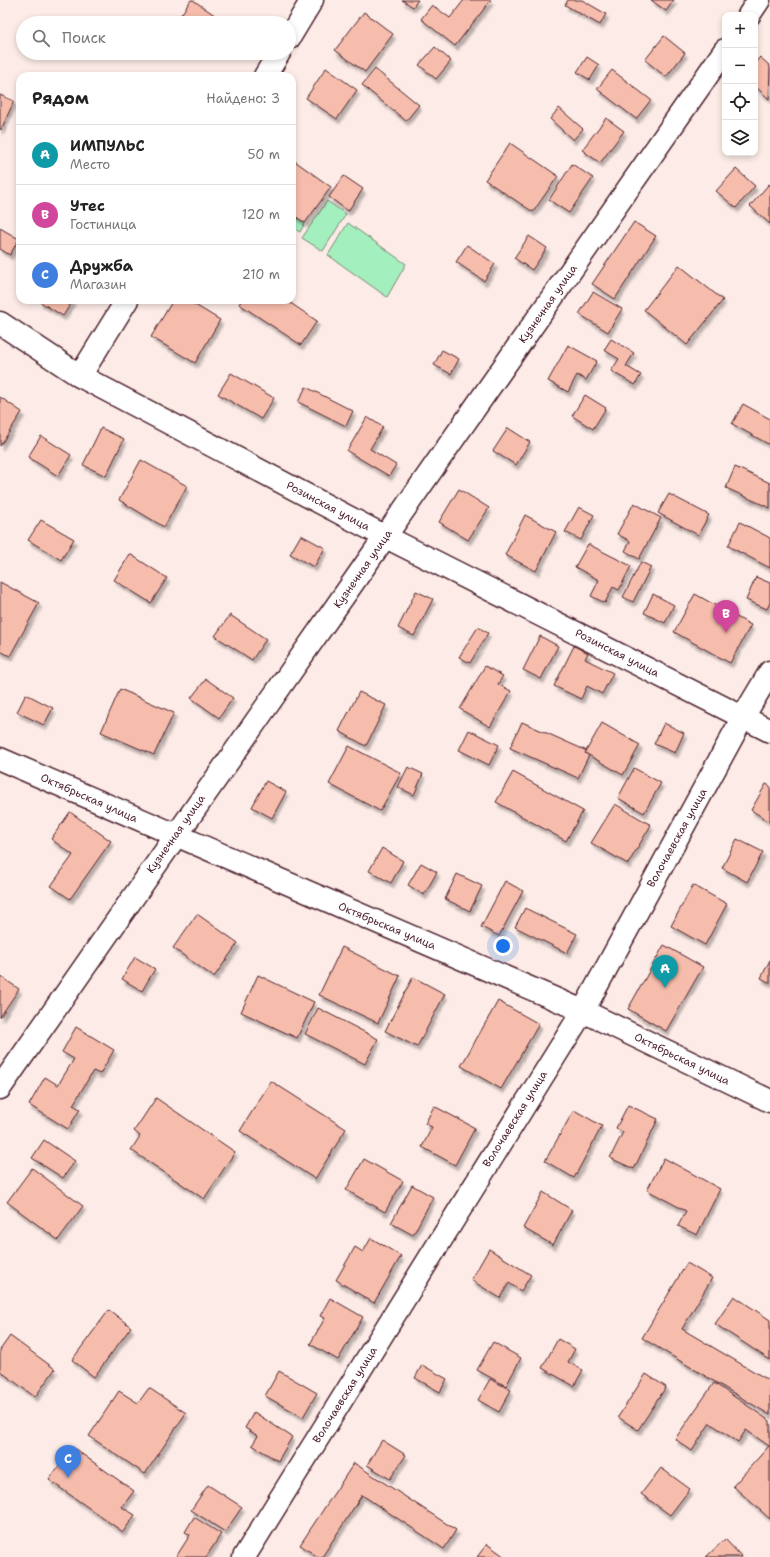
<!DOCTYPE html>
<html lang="ru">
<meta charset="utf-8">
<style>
body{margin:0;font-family:"Shantell Sans",sans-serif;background:#f2f2f2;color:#222}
.controls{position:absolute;right:12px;top:12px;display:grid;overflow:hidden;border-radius:8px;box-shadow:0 2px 6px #0003}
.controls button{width:36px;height:36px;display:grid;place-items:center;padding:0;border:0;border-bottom:1px solid #e0e0e0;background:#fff;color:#222;font:20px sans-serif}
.you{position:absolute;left:503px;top:946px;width:14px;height:14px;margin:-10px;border:3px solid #fff;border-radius:50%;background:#1a73e8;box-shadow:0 0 0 6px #1a73e833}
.badge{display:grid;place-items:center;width:26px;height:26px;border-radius:50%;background:#7c3aed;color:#fff;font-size:13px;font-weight:700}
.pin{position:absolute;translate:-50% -33px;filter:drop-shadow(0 1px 2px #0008)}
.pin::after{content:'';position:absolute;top:21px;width:14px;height:12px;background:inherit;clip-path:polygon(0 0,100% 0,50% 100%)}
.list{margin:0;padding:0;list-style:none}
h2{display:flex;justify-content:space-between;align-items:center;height:52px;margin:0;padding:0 16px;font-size:17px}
h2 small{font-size:13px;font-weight:400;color:#767676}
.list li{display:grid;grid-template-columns:26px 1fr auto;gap:12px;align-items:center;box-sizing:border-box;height:60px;padding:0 16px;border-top:1px solid #e0e0e0}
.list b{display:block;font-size:15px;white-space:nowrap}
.list p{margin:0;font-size:13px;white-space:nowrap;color:#767676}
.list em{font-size:13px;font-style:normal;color:#767676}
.icon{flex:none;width:22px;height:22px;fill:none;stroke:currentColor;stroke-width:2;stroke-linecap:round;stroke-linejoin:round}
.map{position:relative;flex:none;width:770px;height:1557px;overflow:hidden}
.search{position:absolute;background:#fff;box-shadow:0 2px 6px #0003;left:16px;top:16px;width:280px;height:44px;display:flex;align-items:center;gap:10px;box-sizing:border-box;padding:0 14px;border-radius:22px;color:#767676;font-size:15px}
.panel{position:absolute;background:#fff;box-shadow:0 2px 6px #0003;left:16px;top:72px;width:280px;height:232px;border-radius:12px}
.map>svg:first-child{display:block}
.green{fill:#a4efbe;stroke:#778774}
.building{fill:#f6bdac;stroke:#4a1f2b;filter:url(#shadow)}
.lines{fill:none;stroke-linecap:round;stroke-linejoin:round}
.street-casing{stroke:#4a1f2b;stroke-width:25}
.street{stroke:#fff;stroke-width:22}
.labels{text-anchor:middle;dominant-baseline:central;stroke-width:3;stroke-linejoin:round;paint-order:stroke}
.street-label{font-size:11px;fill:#4a1f2b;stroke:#fff}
</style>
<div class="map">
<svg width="770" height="1557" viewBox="0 0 770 1557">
<defs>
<filter id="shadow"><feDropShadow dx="2.5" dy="4.5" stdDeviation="1" flood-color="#0004"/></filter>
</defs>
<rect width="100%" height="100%" fill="#fcebe6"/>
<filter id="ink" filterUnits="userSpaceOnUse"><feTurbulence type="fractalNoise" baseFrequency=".025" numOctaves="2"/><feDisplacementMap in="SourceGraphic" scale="8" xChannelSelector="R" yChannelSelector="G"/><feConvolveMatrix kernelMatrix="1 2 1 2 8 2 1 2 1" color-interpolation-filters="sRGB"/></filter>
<g filter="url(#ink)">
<g class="green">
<polygon points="327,201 346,214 323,251 302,238"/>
<polygon points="292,214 305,223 300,232 292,227"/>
<polygon points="348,223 406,264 387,297 328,255"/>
</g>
<g class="building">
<polygon points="191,0 193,0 226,23 177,23 176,22"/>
<polygon points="402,0 418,0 413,7"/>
<polygon points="464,0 491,0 455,46 421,19 432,5 450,18"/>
<polygon points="568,0 582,0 606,14 600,25 565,5"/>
<polygon points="651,0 674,0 666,11"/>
<polygon points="364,12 393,34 365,72 335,50"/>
<polygon points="664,36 685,53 666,77 645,60"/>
<polygon points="435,47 451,61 436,79 419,65"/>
<polygon points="587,57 599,65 590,80 577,72"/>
<polygon points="760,57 770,66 769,99 755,86 755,63"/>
<polygon points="326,68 357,90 337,119 306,98"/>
<polygon points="375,69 419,105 406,121 362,85"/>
<polygon points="612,70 651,100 636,119 597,89"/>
<polygon points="0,95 14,101 1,130 0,129"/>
<polygon points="559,108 583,129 573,140 550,119"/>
<polygon points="606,118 624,131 600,163 582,150"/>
<polygon points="510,143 558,176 533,212 485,180"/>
<polygon points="292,159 331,187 305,223 292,214"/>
<polygon points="572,164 593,178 569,213 549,200"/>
<polygon points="736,169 755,186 736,208 716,191"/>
<polygon points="344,176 363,189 348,211 329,197"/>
<polygon points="769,184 770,185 770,224 750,206"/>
<polygon points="634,222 656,236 615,299 592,284"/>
<polygon points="0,228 19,239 10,255 0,249"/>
<polygon points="529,236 547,248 532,270 514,258"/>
<polygon points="467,245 495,264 484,281 456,262"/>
<polygon points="679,265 723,300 687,345 644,310"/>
<polygon points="593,292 622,309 608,332 579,314"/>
<polygon points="41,300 73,300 63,316 40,302"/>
<polygon points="173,300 187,300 220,320 195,363 151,337"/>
<polygon points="242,300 286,300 317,321 301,345 239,304"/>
<polygon points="611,339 634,353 626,366 641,375 635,385 611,371 619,359 604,350"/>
<polygon points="568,345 597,361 586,380 577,375 568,392 548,381"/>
<polygon points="442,350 459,359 451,374 434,365"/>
<polygon points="231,373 274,398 261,419 218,394"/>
<polygon points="306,387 353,411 346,426 298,402"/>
<polygon points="585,395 606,408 593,429 572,416"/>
<polygon points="0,397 22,412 0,446"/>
<polygon points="743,404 770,419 770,445 732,424"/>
<polygon points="367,417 383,427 370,449 396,465 389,476 347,451"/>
<polygon points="101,428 124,439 106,476 83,465"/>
<polygon points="508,428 530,442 516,465 493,451"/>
<polygon points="41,436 71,455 58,476 28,457"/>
<polygon points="141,460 187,486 164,527 119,500"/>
<polygon points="735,467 770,483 770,508 726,488"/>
<polygon points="459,489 489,508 468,540 439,522"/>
<polygon points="669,494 709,515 698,535 658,513"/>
<polygon points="634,503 661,518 639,559 625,551 630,541 617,534"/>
<polygon points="579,507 594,515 581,540 565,532"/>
<polygon points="525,515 556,532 536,571 505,555"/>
<polygon points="41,520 74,539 61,560 28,540"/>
<polygon points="740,522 770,538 770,568 728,546"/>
<polygon points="301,535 325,548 314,567 290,554"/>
<polygon points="588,544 631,566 619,590 613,587 605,603 591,596 599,580 575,567"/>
<polygon points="130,554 167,578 151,603 114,580"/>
<polygon points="641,562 651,567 633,602 623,597"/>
<polygon points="756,577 770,583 770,603 767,609 746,600"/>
<polygon points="0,582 39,603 10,656 0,651"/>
<polygon points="416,591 433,599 414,636 398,628"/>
<polygon points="653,594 674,605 665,623 644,613"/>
<polygon points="695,594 751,625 730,663 674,632"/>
<polygon points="230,615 266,639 252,660 215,636"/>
<polygon points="478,627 488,633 470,663 459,657"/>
<polygon points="540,636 558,646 541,679 523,670"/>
<polygon points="574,646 588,653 585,659 613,673 602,694 587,686 581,699 554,686"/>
<polygon points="485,666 503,676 498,684 511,691 490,727 460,709"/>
<polygon points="206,679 233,698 219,718 191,698"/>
<polygon points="120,689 174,713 154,755 101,732"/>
<polygon points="359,692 386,705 366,746 339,731"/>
<polygon points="26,694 53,708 44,725 17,712"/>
<polygon points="522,722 587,751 585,753 589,755 578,778 510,748"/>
<polygon points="602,723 640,745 623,775 585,753"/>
<polygon points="664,723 684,733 675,753 654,744"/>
<polygon points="469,730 499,745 489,765 459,750"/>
<polygon points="349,746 401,773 380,811 329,784"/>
<polygon points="408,767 423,774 414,795 398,787"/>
<polygon points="634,768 661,783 644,813 618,798"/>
<polygon points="513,772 583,811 566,841 496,802"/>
<polygon points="266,781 286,792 272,818 252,807"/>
<polygon points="766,784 770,786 770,822 751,810"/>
<polygon points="615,804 651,825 628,864 591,843"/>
<polygon points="70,812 111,841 70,899 51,886 73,855 51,839"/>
<polygon points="737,839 763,852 747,882 722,868"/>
<polygon points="382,848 403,861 391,883 369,871"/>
<polygon points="421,863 437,872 424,895 408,885"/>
<polygon points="457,874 482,886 470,911 445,899"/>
<polygon points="505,881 523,891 499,936 481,927"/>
<polygon points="693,885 727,904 705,945 671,926"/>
<polygon points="525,908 577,934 567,953 515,927"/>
<polygon points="197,914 238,943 214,977 173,948"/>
<polygon points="664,945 703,967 666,1031 628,1009"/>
<polygon points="342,947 400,976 378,1023 319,995"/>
<polygon points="135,957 155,969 142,991 122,979"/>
<polygon points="770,960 770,983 761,978"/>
<polygon points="258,975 314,1002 297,1038 241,1012"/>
<polygon points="0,976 19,989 0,1017"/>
<polygon points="413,977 445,994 417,1047 385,1031"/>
<polygon points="498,1001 539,1024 501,1089 461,1066"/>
<polygon points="318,1008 378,1039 365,1064 305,1034"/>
<polygon points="76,1027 114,1050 100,1074 93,1071 73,1105 80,1109 68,1129 29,1105 45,1077 58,1085 74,1059 62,1052"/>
<polygon points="271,1081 346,1129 315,1179 240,1131"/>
<polygon points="156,1098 235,1152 204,1199 131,1150 140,1136 134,1131"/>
<polygon points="628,1105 658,1119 634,1169 610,1158 623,1132 616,1128"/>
<polygon points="434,1106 475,1128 455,1165 422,1147 432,1127 425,1124"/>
<polygon points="574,1110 602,1126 574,1178 545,1161"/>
<polygon points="44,1140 75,1161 63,1178 32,1158"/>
<polygon points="664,1158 720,1189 697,1235 678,1226 686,1211 647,1190"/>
<polygon points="364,1159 403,1181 385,1212 346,1190"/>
<polygon points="32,1168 83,1206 58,1240 7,1202"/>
<polygon points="412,1185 433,1197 413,1235 391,1223"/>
<polygon points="543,1192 572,1210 553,1245 523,1228"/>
<polygon points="371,1238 401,1256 374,1303 336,1280 355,1247 363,1252"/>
<polygon points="489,1249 531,1275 521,1291 509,1283 500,1298 471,1280"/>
<polygon points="687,1263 712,1278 682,1329 770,1381 770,1415 642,1338"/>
<polygon points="734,1296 770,1320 770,1360 715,1324"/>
<polygon points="330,1298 363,1317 338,1360 310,1344 325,1318 320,1316"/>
<polygon points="109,1310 131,1327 94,1377 72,1360"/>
<polygon points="10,1336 55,1369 35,1397 0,1371 0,1350"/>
<polygon points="558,1339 575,1349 568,1362 583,1370 574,1386 542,1368"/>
<polygon points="493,1342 521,1358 506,1386 477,1370"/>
<polygon points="422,1365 447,1379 440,1392 415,1378"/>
<polygon points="279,1371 317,1393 303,1417 265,1396"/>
<polygon points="646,1374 666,1387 638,1430 618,1417"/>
<polygon points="490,1379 511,1390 499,1412 478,1400"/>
<polygon points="714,1383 770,1421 770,1519 733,1486 769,1446 746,1430 738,1442 710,1423 692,1451 675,1439"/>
<polygon points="149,1388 186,1413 145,1474 89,1436 119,1391 138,1403"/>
<polygon points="254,1412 292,1437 278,1461 252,1445 258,1436 245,1428"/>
<polygon points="382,1440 406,1455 390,1479 367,1465"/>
<polygon points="72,1447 134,1491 122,1507 135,1515 123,1532 49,1480"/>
<polygon points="354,1463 456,1530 444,1549 362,1495 322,1557 318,1557 300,1545"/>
<polygon points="661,1468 690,1489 670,1515 641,1494"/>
<polygon points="208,1485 242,1507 225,1532 191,1510"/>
<polygon points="194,1517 221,1534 206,1557 176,1557 190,1535 185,1532"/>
<polygon points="725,1539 742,1557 706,1557"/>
<polygon points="487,1544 505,1557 477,1557"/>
</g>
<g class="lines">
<defs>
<g id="street">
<polyline points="749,15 759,0"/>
<polyline points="289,38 312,0"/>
<polyline points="265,76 279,53"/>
<polyline points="0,323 80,376 386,537 770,731"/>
<polyline points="80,376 127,300"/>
<polyline points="0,759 583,1011 770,1101"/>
<path d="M0,1088C240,741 485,397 725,50"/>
<polyline points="244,1557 583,1011 743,717 770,672"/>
</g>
</defs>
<use href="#street" class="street-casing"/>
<use href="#street" class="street"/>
</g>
</g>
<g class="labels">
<g class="street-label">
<text transform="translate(548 304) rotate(-55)">Кузнечная улица</text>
<text transform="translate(328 506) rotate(28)">Розинская улица</text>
<text transform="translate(363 569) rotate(-55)">Кузнечная улица</text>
<text transform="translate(617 653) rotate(27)">Розинская улица</text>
<text transform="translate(89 798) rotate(24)">Октябрьская улица</text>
<text transform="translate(176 834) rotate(-55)">Кузнечная улица</text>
<text transform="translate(677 838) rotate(-61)">Волочаевская улица</text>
<text transform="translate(387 926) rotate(23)">Октябрьская улица</text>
<text transform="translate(682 1059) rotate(26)">Октябрьская улица</text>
<text transform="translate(515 1119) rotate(-58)">Волочаевская улица</text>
<text transform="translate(345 1395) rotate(-58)">Волочаевская улица</text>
</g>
</g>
</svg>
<div class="controls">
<button>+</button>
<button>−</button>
<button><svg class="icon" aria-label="locate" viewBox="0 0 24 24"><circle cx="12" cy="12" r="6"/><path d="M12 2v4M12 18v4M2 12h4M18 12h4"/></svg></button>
<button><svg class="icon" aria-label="layers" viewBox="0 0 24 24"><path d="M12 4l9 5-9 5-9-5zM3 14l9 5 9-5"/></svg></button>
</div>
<div class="you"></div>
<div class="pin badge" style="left:665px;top:988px;background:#0f9aa8">A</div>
<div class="pin badge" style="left:726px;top:633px;background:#d1479c">B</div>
<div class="pin badge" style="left:68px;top:1478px;background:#3f7fe0">C</div>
<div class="search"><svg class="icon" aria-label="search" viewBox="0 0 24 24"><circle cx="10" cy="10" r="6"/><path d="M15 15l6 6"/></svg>Поиск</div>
<section class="panel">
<h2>Рядом<small>Найдено: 3</small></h2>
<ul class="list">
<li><span class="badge" style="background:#0f9aa8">A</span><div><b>ИМПУЛЬС</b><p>Место</p></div><em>50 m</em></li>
<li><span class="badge" style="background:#d1479c">B</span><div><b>Утес</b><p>Гостиница</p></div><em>120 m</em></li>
<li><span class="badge" style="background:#3f7fe0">C</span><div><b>Дружба</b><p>Магазин</p></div><em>210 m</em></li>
</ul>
</section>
</div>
